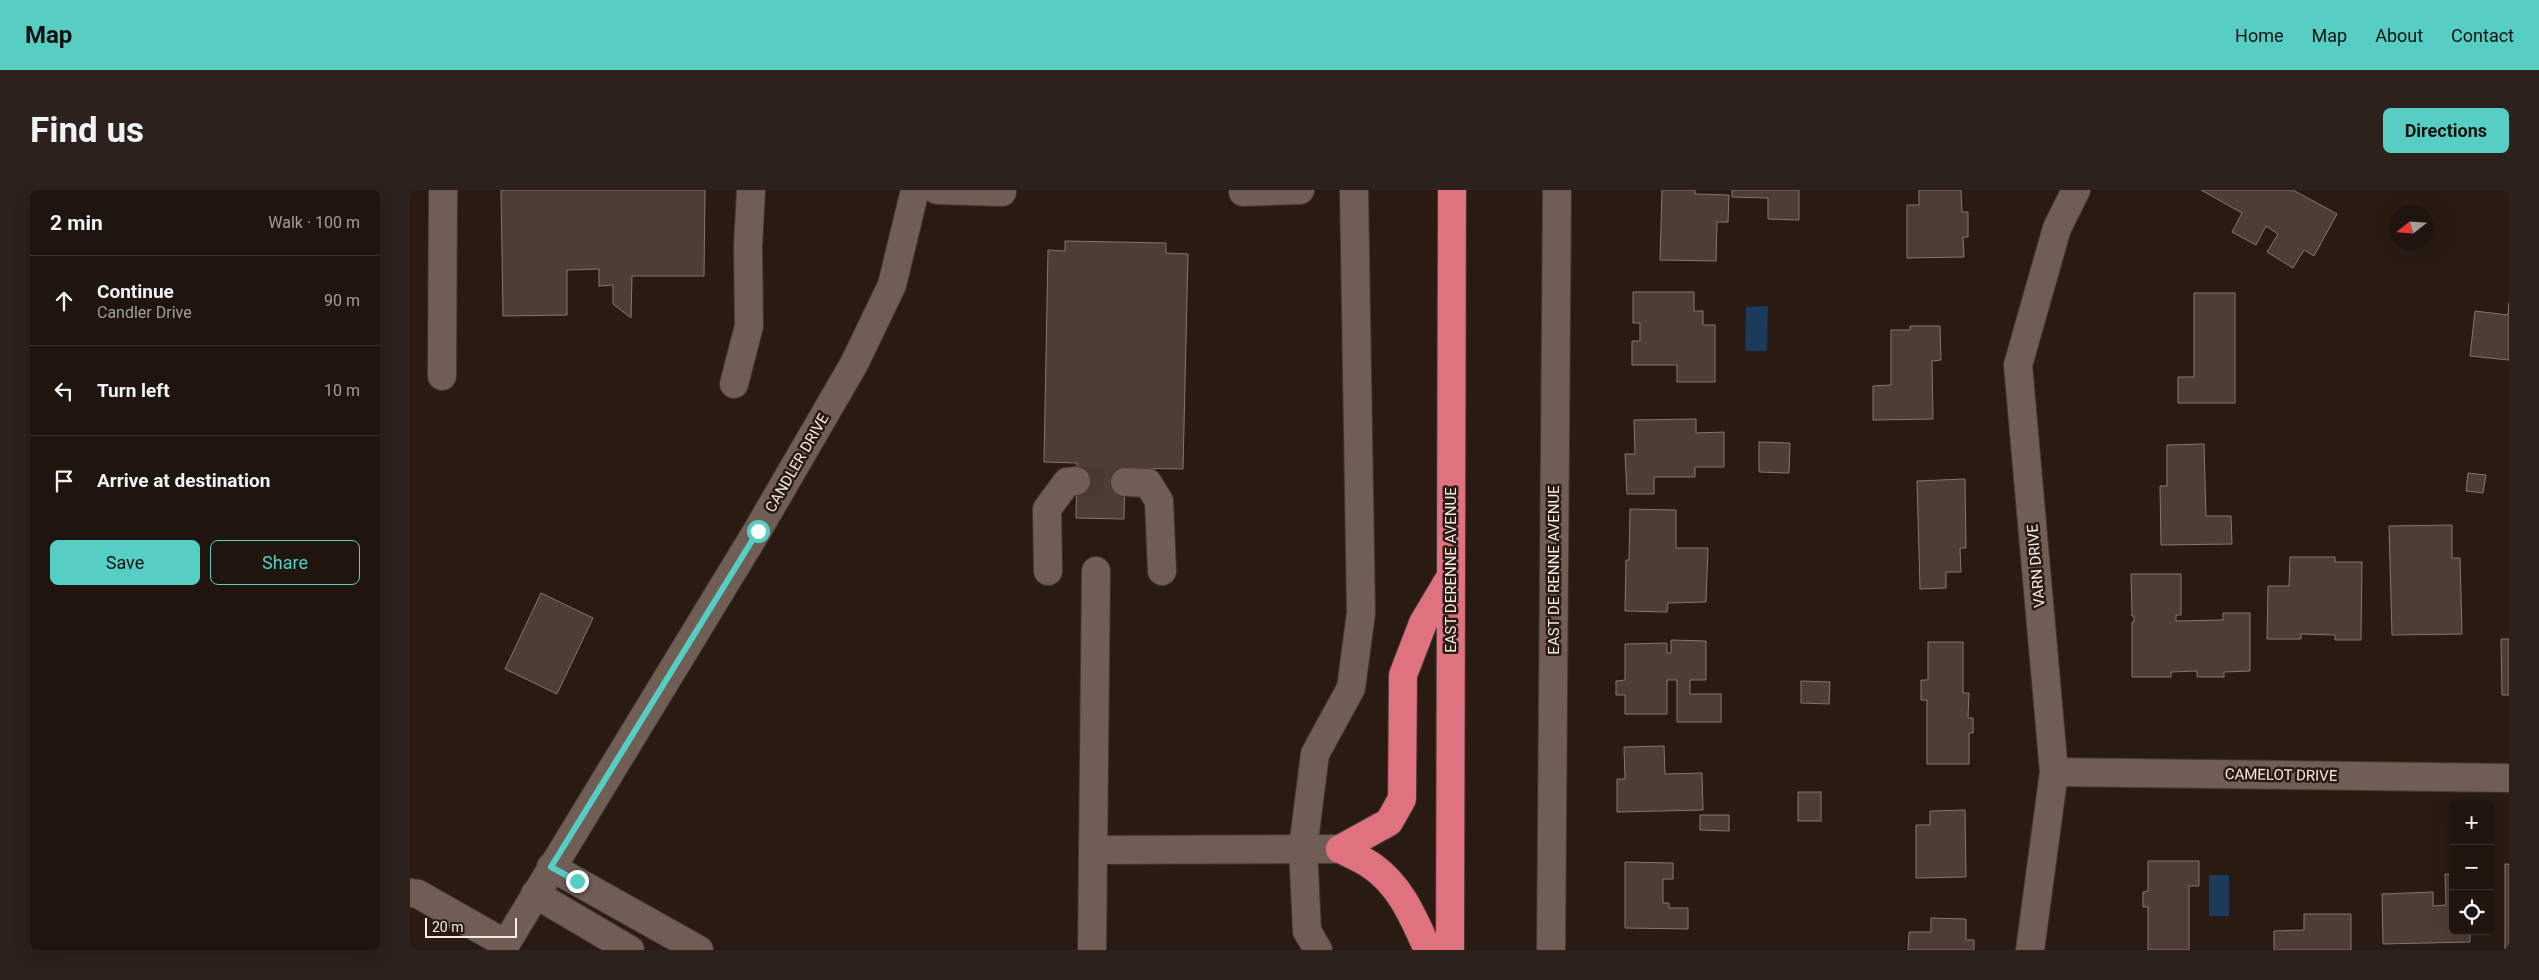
<!DOCTYPE html>
<meta charset="utf-8">
<style>
body{margin:0;font-family:Roboto,sans-serif;background:#2c211c;color:#f1f3f6}
.controls{position:absolute;right:15px;bottom:15px;display:grid;overflow:hidden;border-radius:8px;box-shadow:0 5px 20px #0002}
.controls button{width:45px;height:45px;display:grid;place-items:center;padding:0;border:0;border-bottom:1px solid #3c332e;background:#1f140e;color:#f1f3f6;font:25px sans-serif}
.compass{position:absolute;left:1979px;top:15px;width:45px;height:45px;border-radius:50%;background:#1f140e;box-shadow:0 5px 20px #0002;rotate:253deg}
.scale{position:absolute;left:15px;bottom:12px;width:92px;box-sizing:border-box;padding-left:5px;border:2px solid #f5eae4;border-top:0;font-size:14px;line-height:18px;white-space:nowrap;color:#f5eae4;-webkit-text-stroke:4px #291b12;paint-order:stroke}
.stop{position:absolute;width:15px;height:15px;margin:-11px;border:4px solid #56cec3;border-radius:50%;background:#fff}
.stop.end{background:#56cec3;border-color:#fff;box-shadow:0 1px 5px #0008}
.list{margin:0;padding:0;list-style:none}
h2{display:flex;justify-content:space-between;align-items:center;height:65px;margin:0;padding:0 20px;font-size:21px}
h2 small{font-size:16px;font-weight:400;color:#a19e9e}
.list li{display:grid;grid-template-columns:32px 1fr auto;gap:15px;align-items:center;box-sizing:border-box;height:90px;padding:0 20px;border-top:1px solid #3c332e}
.list b{display:block;font-size:19px;white-space:nowrap}
.list p{margin:0;font-size:16px;white-space:nowrap;color:#a19e9e}
.list em{font-size:16px;font-style:normal;color:#a19e9e}
.actions{display:flex;gap:10px;padding:15px 20px}
.actions a{flex:1;padding:11px 0;border:1px solid #56cec3;border-radius:8px;text-align:center;font-size:18px;color:#56cec3}
.actions .main{background:#56cec3;color:#111}
.icon{flex:none;width:28px;height:28px;fill:none;stroke:currentColor;stroke-width:2;stroke-linecap:round;stroke-linejoin:round}
.map{position:relative;flex:none;width:2099px;height:760px;overflow:hidden;border-radius:8px}
header{display:flex;align-items:center;gap:30px;box-sizing:border-box;height:70px;padding:0 25px;background:#56cec3;color:#111}
header strong{font-size:24px}
nav{display:flex;gap:28px;margin-inline-start:auto;font-size:18px}
.intro{display:flex;align-items:center;justify-content:space-between;box-sizing:border-box;height:120px;padding:0 30px}
h1{margin:0;font-size:35px}
.button{padding:12px 22px;border-radius:8px;background:#56cec3;color:#111;font-size:18px;font-weight:700}
main{display:flex;gap:30px;padding:0 30px}
aside{flex:1;background:#1f140e;border-radius:8px;box-shadow:0 5px 20px #0002}
.map>svg:first-child{display:block}
.water{fill:#1c3a5b}
.building{fill:#4e3d34;stroke:#88766c}
.lines{fill:none;stroke-linecap:round;stroke-linejoin:round}
.minor-tunnel{stroke:#483a32;stroke-width:28;stroke-dasharray:28 14;stroke-linecap:butt}
.minor-casing{stroke:#433733;stroke-width:30}
.highway-casing{stroke:#433733;stroke-width:30}
.minor{stroke:#705e55;stroke-width:28}
.highway{stroke:#e07280;stroke-width:28}
.route{stroke:#56cec3;stroke-width:6}
.labels{text-anchor:middle;dominant-baseline:central;stroke-width:5;stroke-linejoin:round;paint-order:stroke}
.street-label{font-size:15px;fill:#f5eae4;stroke:#291b12}
</style>
<header>
<strong>Map</strong>
<nav><a>Home</a><a>Map</a><a>About</a><a>Contact</a></nav>
</header>
<div class="intro"><h1>Find us</h1><a class="button">Directions</a></div>
<main>
<aside>
<h2>2 min<small>Walk · 100 m</small></h2>
<ul class="list">
<li><svg class="icon" aria-label="ahead" viewBox="0 0 24 24"><path d="M12 20V5M6 11l6-6 6 6"/></svg><div><b>Continue</b><p>Candler Drive</p></div><em>90 m</em></li>
<li><svg class="icon" aria-label="left" viewBox="0 0 24 24"><path d="M17 20v-9H6M10 6l-5 5 5 5"/></svg><div><b>Turn left</b></div><em>10 m</em></li>
<li><svg class="icon" aria-label="arrive" viewBox="0 0 24 24"><path d="M6 21V4h12l-3 4 3 4H6"/></svg><div><b>Arrive at destination</b></div></li>
</ul>
<div class="actions"><a class="main">Save</a><a>Share</a></div>
</aside>
<div class="map">
<svg width="2099" height="760" viewBox="0 0 2099 760">
<rect width="100%" height="100%" fill="#291b12"/>
<g class="water">
<polygon points="1358,116 1357,161 1335,161 1336,117"/>
<rect x="1799" y="685" width="20" height="41"/>
</g>
<g class="building">
<polygon points="91,0 295,0 294,86 222,86 221,128 203,114 203,95 189,96 189,79 157,80 157,125 93,126"/>
<polygon points="1252,0 1285,0 1285,4 1319,5 1318,32 1307,32 1306,71 1250,70"/>
<polygon points="1322,0 1389,0 1389,30 1358,29 1358,8 1322,7"/>
<polygon points="1509,0 1551,0 1552,22 1558,22 1558,47 1553,47 1554,67 1497,68 1497,15 1509,15"/>
<polygon points="1791,0 1883,0 1927,24 1904,66 1894,60 1883,78 1857,62 1868,44 1856,36 1846,55 1822,42 1832,23"/>
<polygon points="655,51 756,53 756,63 778,64 773,279 715,278 714,329 666,328 667,273 634,272 638,60 655,61"/>
<polygon points="1223,102 1284,102 1284,121 1293,121 1293,135 1305,135 1305,192 1267,192 1267,175 1222,175 1222,151 1230,151 1230,133 1223,133"/>
<polygon points="1784,103 1825,103 1825,213 1768,213 1768,187 1784,187"/>
<polygon points="2099,113 2099,170 2060,166 2065,121 2098,125"/>
<polygon points="1500,136 1530,136 1531,170 1522,171 1523,229 1463,230 1463,196 1481,195 1481,140 1500,140"/>
<polygon points="1286,229 1286,243 1314,242 1314,277 1285,277 1285,287 1244,287 1244,304 1217,304 1215,264 1225,264 1224,230"/>
<polygon points="1349,252 1380,253 1379,283 1349,282"/>
<polygon points="1794,254 1796,326 1821,326 1822,354 1751,355 1750,296 1757,296 1757,255"/>
<polygon points="2058,283 2076,285 2073,303 2056,301"/>
<polygon points="1555,289 1556,358 1550,358 1551,382 1536,382 1536,398 1510,399 1507,291"/>
<polygon points="1220,319 1266,320 1266,358 1298,358 1296,412 1258,413 1257,422 1215,421 1216,370 1219,370"/>
<polygon points="2042,335 2042,368 2050,368 2052,444 1982,445 1979,336"/>
<polygon points="1880,367 1925,367 1925,372 1952,372 1951,450 1925,450 1925,445 1891,444 1891,449 1857,449 1858,396 1879,396"/>
<polygon points="1721,384 1771,384 1771,425 1766,425 1766,431 1813,430 1813,423 1840,423 1840,481 1814,482 1814,487 1787,487 1787,481 1761,482 1761,487 1722,487 1722,432 1724,432 1724,426 1722,426"/>
<polygon points="131,403 183,428 147,504 95,479"/>
<polygon points="2091,449 2099,449 2099,505 2092,505"/>
<polygon points="1261,450 1296,451 1296,490 1280,490 1280,504 1311,504 1311,532 1267,532 1267,490 1257,490 1257,524 1215,524 1215,505 1206,505 1206,491 1215,490 1215,454 1257,453 1257,463 1261,463"/>
<polygon points="1518,452 1553,452 1553,503 1559,503 1558,528 1563,528 1563,543 1559,543 1559,574 1517,574 1517,510 1511,510 1511,490 1518,490"/>
<polygon points="1391,491 1420,492 1419,514 1391,513"/>
<polygon points="1254,556 1255,584 1292,583 1293,620 1207,622 1207,589 1215,589 1214,557"/>
<rect x="1388" y="602" width="23" height="29"/>
<polygon points="1555,620 1556,687 1506,688 1506,635 1520,635 1520,621"/>
<polygon points="1290,625 1319,625 1319,641 1290,640"/>
<polygon points="1738,671 1789,671 1789,696 1779,696 1779,760 1738,760 1738,717 1733,717 1733,702 1738,701"/>
<polygon points="1215,672 1263,673 1263,689 1253,689 1253,713 1259,713 1259,718 1278,718 1278,739 1215,738"/>
<rect x="2095" y="674" width="4" height="86"/>
<polygon points="2035,684 2043,684 2043,741 2060,741 2060,752 1973,754 1972,704 2023,702 2023,716 2036,715"/>
<polygon points="1894,724 1941,724 1941,760 1864,760 1864,741 1894,740"/>
<polygon points="1521,728 1556,729 1556,750 1564,750 1564,760 1498,760 1499,742 1521,742"/>
</g>
<g class="lines">
<polyline class="minor-tunnel" points="666,291 715,292"/>
<defs>
<g id="minor">
<polyline points="527,0 592,2"/>
<polyline points="833,2 890,0"/>
<polyline points="32,186 33,0"/>
<polyline points="324,194 339,136 338,56 341,0"/>
<polyline points="715,292 738,293 749,311 752,381"/>
<polyline points="638,381 637,319 657,292 666,291"/>
<polyline points="1644,582 2099,588"/>
<polyline points="683,660 930,659"/>
<polyline points="141,677 289,760"/>
<polyline points="0,703 8,704 96,754"/>
<polyline points="125,704 220,760"/>
<polyline points="92,760 347,341 444,174 482,95 505,0"/>
<polyline points="682,760 686,381"/>
<polyline points="908,760 897,741 893,658 905,564 941,498 951,423 944,0"/>
<polyline points="1141,760 1147,0"/>
<polyline points="1620,760 1644,582 1608,175 1647,38 1666,0"/>
</g>
<g id="highway">
<polyline points="930,659 979,632 992,609 993,485 1013,433 1041,386"/>
<path d="M930,659C940,664 952,669 962,676C991,696 1004,729 1018,760"/>
<polyline points="1040,760 1042,0"/>
</g>
</defs>
<use href="#minor" class="minor-casing"/>
<use href="#highway" class="highway-casing"/>
<use href="#minor" class="minor"/>
<use href="#highway" class="highway"/>
</g>
<g class="lines">
<polyline class="route" points="167,691 141,677 348,341"/>
</g>
<g class="labels">
<g class="street-label">
<text transform="translate(387 273) rotate(-60)">CANDLER DRIVE</text>
<text transform="translate(1626 376) rotate(-95)">VARN DRIVE</text>
<text transform="translate(1041 380) rotate(-90)">EAST DERENNE AVENUE</text>
<text transform="translate(1144 380) rotate(-90)">EAST DE RENNE AVENUE</text>
<text transform="translate(1871 585) rotate(1)">CAMELOT DRIVE</text>
</g>
</g>
</svg>
<div class="controls">
<button>+</button>
<button>−</button>
<button><svg class="icon" aria-label="locate" viewBox="0 0 24 24"><circle cx="12" cy="12" r="6"/><path d="M12 2v4M12 18v4M2 12h4M18 12h4"/></svg></button>
</div>
<svg class="compass" viewBox="-18 -18 36 36"><path d="M0-13l5 13h-10z" fill="#e53935"/><path d="M0 13l5-13h-10z" fill="#a19e9e"/></svg>
<div class="scale">20 m</div>
<div class="stop" style="left:348px;top:341px"></div>
<div class="stop end" style="left:167px;top:691px"></div>
</div>
</main>
